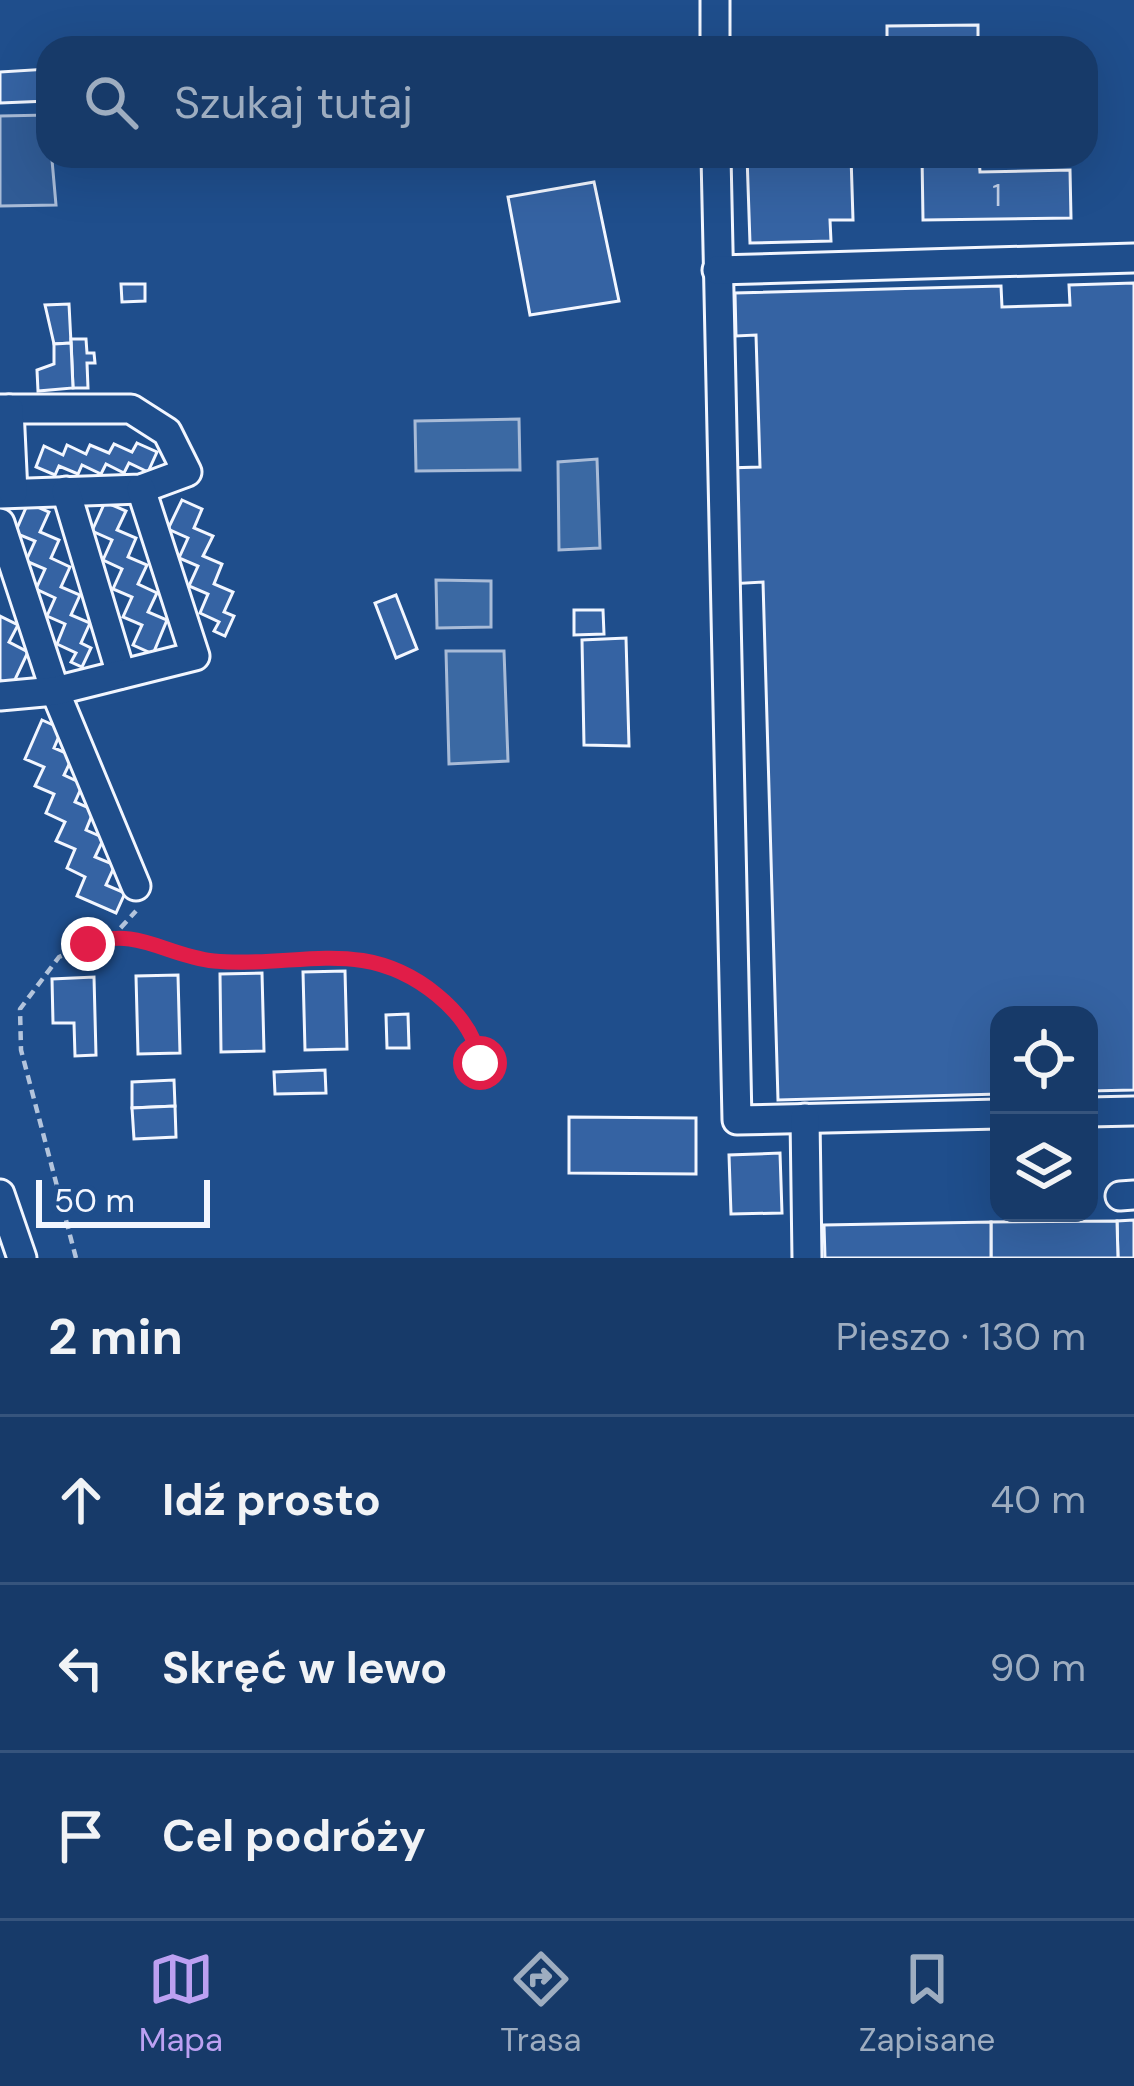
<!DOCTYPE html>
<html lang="pl">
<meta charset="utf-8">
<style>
body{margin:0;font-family:"DM Sans",sans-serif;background:#20416f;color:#f1f3f6}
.controls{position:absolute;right:36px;bottom:36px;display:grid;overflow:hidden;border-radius:24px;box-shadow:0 12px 48px #0002}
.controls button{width:108px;height:108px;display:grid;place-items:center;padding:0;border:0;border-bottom:3px solid #36547d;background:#173a69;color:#f1f3f6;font:60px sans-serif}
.scale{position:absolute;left:36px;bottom:30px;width:174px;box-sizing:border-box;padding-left:12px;border:6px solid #f2f6ff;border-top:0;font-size:33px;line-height:42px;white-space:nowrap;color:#f2f6ff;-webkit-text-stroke:9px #1f4e8c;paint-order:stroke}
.stop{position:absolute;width:36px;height:36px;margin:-27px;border:9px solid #e11d48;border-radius:50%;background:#fff}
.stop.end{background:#e11d48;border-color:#fff;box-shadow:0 3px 12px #0008}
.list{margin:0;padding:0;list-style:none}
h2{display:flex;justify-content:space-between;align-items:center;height:156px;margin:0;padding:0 48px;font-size:51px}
h2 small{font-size:39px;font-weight:400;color:#9eadc0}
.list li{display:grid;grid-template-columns:78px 1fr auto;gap:36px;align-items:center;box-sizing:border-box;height:168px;padding:0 48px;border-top:3px solid #36547d}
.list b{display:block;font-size:45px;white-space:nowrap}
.list em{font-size:39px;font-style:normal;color:#9eadc0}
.icon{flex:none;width:66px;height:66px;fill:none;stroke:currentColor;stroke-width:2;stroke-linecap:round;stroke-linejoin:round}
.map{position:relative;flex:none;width:1134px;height:1258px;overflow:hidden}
.search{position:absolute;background:#173a69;box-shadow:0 12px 48px #0002;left:36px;right:36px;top:36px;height:132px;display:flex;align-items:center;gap:30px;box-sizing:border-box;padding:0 42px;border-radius:36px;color:#9eadc0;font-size:45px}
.sheet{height:660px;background:#173a69}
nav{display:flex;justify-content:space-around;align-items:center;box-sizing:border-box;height:168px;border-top:3px solid #36547d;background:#173a69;font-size:33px;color:#9eadc0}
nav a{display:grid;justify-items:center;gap:6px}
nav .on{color:#bca0f2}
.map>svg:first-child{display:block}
.parking{fill:#305b95;stroke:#a8bbd7;stroke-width:3}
.water{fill:#3b69a3;stroke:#a8bbd7;stroke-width:3}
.building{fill:#3563a3;stroke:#f2f6ff;stroke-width:3}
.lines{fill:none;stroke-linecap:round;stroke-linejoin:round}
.minor-casing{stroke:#f2f6ff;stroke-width:33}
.path{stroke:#b3c4dc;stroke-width:4.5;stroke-dasharray:9 6;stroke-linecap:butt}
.minor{stroke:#1f4e8c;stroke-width:27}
.route{stroke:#e11d48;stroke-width:15}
.labels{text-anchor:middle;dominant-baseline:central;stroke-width:9;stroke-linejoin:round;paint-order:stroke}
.number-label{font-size:30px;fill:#c3d1e8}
</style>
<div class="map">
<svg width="1134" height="1258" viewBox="0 0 1134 1258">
<rect width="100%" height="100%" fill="#1f4e8c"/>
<polygon class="parking" points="48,115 56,205 0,206 0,116"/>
<g class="water">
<polygon points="519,419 520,470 416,471 415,421"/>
<polygon points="597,459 600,548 559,550 558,462"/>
<polygon points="436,580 491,581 491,627 437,628"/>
<polygon points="446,651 504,651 508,761 449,764"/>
</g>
<g class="building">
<polygon points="978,25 978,48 887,48 887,26"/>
<polygon points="48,69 48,101 0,103 0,72"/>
<polygon points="747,156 851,156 853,220 830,220 831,241 750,243"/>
<polygon points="922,156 979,156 980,172 1070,170 1071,218 923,220"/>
<polygon points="594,182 619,301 530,315 508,197"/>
<polygon points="1134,283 1134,1090 1089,1091 1089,1015 999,1015 999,1094 778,1100 763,582 729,584 726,468 760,467 756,335 736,336 735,293 1001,286 1002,307 1070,305 1069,285"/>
<polygon points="121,284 145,284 145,301 122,302"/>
<polygon points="69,304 71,343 54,344 45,305"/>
<polygon points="71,339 86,339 87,353 94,353 95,363 87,363 88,388 73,388"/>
<polygon points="71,343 73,388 38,391 37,370 54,364 54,344"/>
<polygon points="137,443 157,452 148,472 129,463 124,473 106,464 101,474 82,465 78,474 59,466 55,475 36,467 44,446 63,455 67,445 86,454 90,445 109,453 114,444 132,452"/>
<polygon points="182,500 202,509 194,528 213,536 203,556 222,564 214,584 233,592 224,612 234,616 225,636 214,631 219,622 200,613 208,594 189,586 198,566 179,558 188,538 168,529"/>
<polygon points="105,502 126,511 117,530 136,538 128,557 147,565 138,584 157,593 148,612 167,620 153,654 133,645 142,625 123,617 132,597 113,589 122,569 103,560 112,540 92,531"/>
<polygon points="28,503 49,512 40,532 59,540 51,558 70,567 61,587 80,595 71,615 90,623 81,643 91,648 82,667 71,662 76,653 57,644 65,624 47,616 55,598 36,589 45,569 26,561 35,541 15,533"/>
<polygon points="396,595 417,649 396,658 375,603"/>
<polygon points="574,610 603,610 604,634 574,635"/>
<polygon points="0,616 18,625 9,642 28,652 12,686 0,680"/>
<polygon points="626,638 629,746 584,745 582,640"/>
<polygon points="42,720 62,729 54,748 73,756 64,775 83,784 75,802 94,810 86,830 104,838 95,857 115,865 106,885 125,893 116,913 77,896 85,877 67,868 75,849 56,841 65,822 46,813 54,794 35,786 44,767 25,759"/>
<polygon points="345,971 347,1049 305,1050 303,972"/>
<polygon points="262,973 264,1051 221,1052 220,974"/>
<polygon points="178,975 180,1053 138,1054 136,976"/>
<polygon points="94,977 96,1055 75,1056 74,1023 53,1023 52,979"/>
<polygon points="408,1014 409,1048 387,1048 386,1015"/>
<polygon points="325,1070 326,1093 275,1094 274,1072"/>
<polygon points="174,1080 175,1106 132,1108 132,1082"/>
<polygon points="175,1106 176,1137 134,1139 132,1108"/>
<polygon points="569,1117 696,1118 696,1174 569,1173"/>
<polygon points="780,1153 782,1213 731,1214 729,1155"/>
<polygon points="1134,1220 1134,1258 1118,1258 1117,1221"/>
<polygon points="1117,1221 1118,1258 991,1258 991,1222"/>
<polygon points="991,1222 991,1258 825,1258 824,1225"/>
</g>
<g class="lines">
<defs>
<g id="minor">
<polyline points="715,0 715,48"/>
<polyline points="716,156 737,1120 999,1114"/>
<polyline points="717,270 1134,258"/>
<polyline points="0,409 131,409 167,432 187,472 141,489 0,494"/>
<polyline points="9,409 13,493"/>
<polyline points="66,491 121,674"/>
<polyline points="0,523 55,691 136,886"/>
<polyline points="0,696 55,691 195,656 141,489"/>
<polyline points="1089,1112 1134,1111"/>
<polyline points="805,1118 807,1258"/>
<polyline points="0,1194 22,1258"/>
<polyline points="1120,1196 1134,1195"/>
</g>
</defs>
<use href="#minor" class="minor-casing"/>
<g class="path">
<path d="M115,934C146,942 182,958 214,961C298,969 363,934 437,995C459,1013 476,1034 480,1063"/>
<polyline points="76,1258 21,1050 20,1009 59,957 115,934 136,911"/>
</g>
<use href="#minor" class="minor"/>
</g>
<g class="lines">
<path class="route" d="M88,944C137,926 166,956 214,961C297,969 363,934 437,995C459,1013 476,1034 480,1063"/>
</g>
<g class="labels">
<g class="number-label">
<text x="997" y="195">1</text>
</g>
</g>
</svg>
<div class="controls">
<button><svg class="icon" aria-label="locate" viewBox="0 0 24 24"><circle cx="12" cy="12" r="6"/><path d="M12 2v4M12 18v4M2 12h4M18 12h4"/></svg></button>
<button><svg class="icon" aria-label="layers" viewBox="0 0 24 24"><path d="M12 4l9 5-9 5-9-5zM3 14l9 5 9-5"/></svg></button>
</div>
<div class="scale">50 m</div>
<div class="stop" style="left:480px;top:1063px"></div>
<div class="stop end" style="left:88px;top:944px"></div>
<div class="search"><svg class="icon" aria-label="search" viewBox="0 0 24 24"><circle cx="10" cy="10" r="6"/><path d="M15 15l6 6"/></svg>Szukaj tutaj</div>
</div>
<section class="sheet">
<h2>2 min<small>Pieszo · 130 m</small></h2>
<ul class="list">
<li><svg class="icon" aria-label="ahead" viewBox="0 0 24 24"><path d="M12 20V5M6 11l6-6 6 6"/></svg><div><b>Idź prosto</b></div><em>40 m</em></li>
<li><svg class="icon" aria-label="left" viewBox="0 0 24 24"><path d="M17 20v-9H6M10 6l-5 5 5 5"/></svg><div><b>Skręć w lewo</b></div><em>90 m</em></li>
<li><svg class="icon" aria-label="arrive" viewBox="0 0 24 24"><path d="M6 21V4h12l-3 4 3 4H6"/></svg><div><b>Cel podróży</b></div></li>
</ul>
</section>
<nav>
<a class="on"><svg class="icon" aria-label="map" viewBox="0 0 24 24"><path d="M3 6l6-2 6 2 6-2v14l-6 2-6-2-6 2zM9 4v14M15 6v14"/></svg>Mapa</a>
<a><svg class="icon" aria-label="directions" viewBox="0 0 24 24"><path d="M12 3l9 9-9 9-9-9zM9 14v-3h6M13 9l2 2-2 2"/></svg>Trasa</a>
<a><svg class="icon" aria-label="saved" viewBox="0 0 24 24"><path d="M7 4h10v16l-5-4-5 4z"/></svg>Zapisane</a>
</nav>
